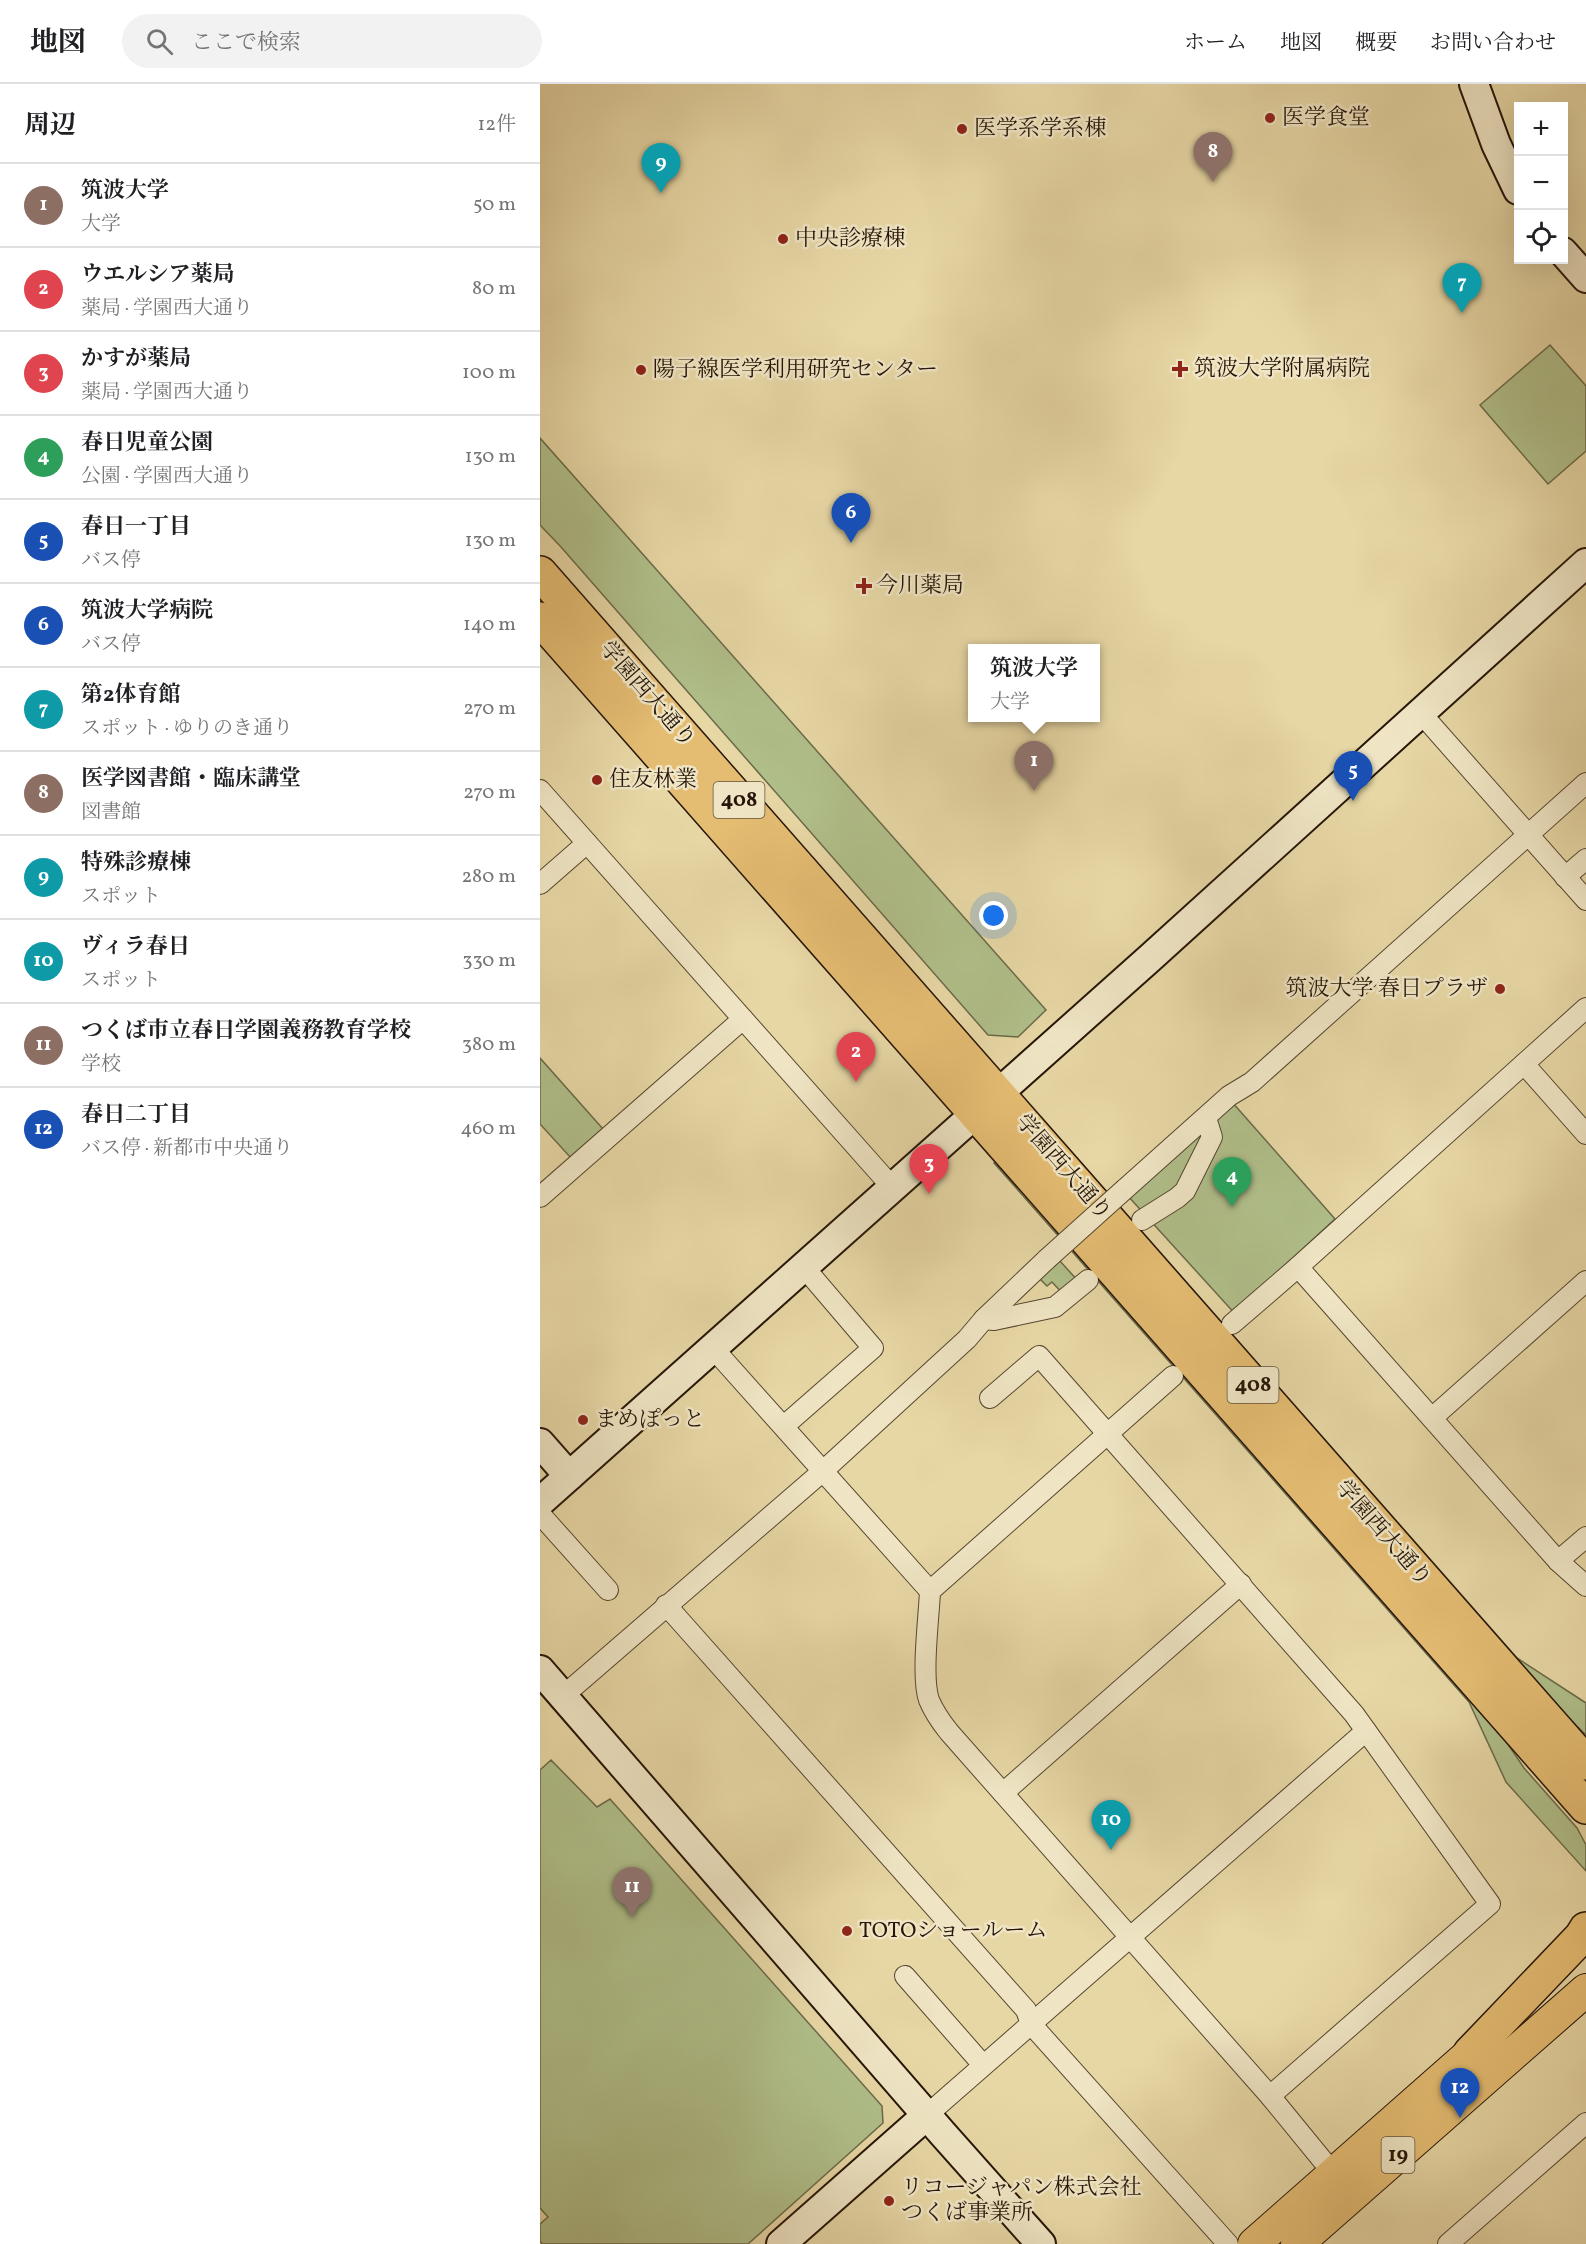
<!DOCTYPE html>
<html lang="ja">
<meta charset="utf-8">
<style>
body{margin:0;font-family:Vollkorn,"Noto Serif JP",serif;background:#f2f2f2;color:#202124}
.controls{position:absolute;right:18px;top:18px;display:grid;overflow:hidden;border-radius:0px;box-shadow:0 6px 24px #0002}
.controls button{width:54px;height:54px;display:grid;place-items:center;padding:0;border:0;border-bottom:2px solid #e0e0e0;background:#fff;color:#202124;font:30px sans-serif}
.you{position:absolute;left:454px;top:832px;width:21px;height:21px;margin:-15px;border:4px solid #fff;border-radius:50%;background:#1a73e8;box-shadow:0 0 0 9px #1a73e833}
.badge{display:grid;place-items:center;width:39px;height:39px;border-radius:50%;background:#2563eb;color:#fff;font-size:20px;font-weight:700}
.pin{position:absolute;translate:-50% -50px;filter:drop-shadow(0 2px 3px #0008)}
.pin::after{content:'';position:absolute;top:32px;width:21px;height:18px;background:inherit;clip-path:polygon(0 0,100% 0,50% 100%)}
.popup{position:absolute;left:428px;top:560px;width:132px;height:78px;box-sizing:border-box;display:grid;place-content:center;border-radius:0px;background:#fff;filter:drop-shadow(0 2px 4px #0005);font-size:20px;white-space:nowrap;color:#757577}
.popup b{font-size:22px;color:#202124}
.popup::after{content:'';position:absolute;left:50%;top:100%;margin-left:-12px;border:12px solid transparent;border-top-color:#fff}
.list{margin:0;padding:0;list-style:none}
h2{display:flex;justify-content:space-between;align-items:center;height:78px;margin:0;padding:0 24px;font-size:26px}
h2 small{font-size:20px;font-weight:400;color:#757577}
.list li{display:grid;grid-template-columns:39px 1fr auto;gap:18px;align-items:center;box-sizing:border-box;height:84px;padding:0 24px;border-top:2px solid #e0e0e0}
.list b{display:block;font-size:22px;white-space:nowrap}
.list p{margin:0;font-size:20px;white-space:nowrap;color:#757577}
.list em{font-size:20px;font-style:normal;color:#757577}
.icon{flex:none;width:33px;height:33px;fill:none;stroke:currentColor;stroke-width:2;stroke-linecap:round;stroke-linejoin:round}
.map{position:relative;flex:none;width:1046px;height:2160px;overflow:hidden}
header{display:flex;align-items:center;gap:36px;box-sizing:border-box;height:84px;padding:0 30px;background:#fff;border-bottom:2px solid #e0e0e0}
header strong{font-size:28px}
nav{display:flex;gap:33px;margin-inline-start:auto;font-size:21px}
.search{width:420px;height:54px;background:#f2f2f2;display:flex;align-items:center;gap:15px;box-sizing:border-box;padding:0 21px;border-radius:33px;color:#757577;font-size:22px}
main{display:flex}
aside{flex:1;background:#fff}
.map>svg:first-child{display:block}
.green{fill:#b0bf8a;stroke:#6b6a49;stroke-width:1.5}
.lines{fill:none;stroke-linecap:round;stroke-linejoin:round}
.street-casing{stroke:#56462f;stroke-width:22}
.secondary-casing{stroke:#261508;stroke-width:32}
.primary-casing{stroke:#261508;stroke-width:34}
.highway-casing{stroke:#261508;stroke-width:36}
.street{stroke:#efe5c4;stroke-width:20}
.secondary{stroke:#efe5c4;stroke-width:28}
.primary{stroke:#e4bc72;stroke-width:32}
.highway{stroke:#e4bc72;stroke-width:33}
.street-bridge-casing{stroke:#56462f;stroke-width:22;stroke-linecap:butt}
.street-bridge{stroke:#efe5c4;stroke-width:20}
.poi-dot{fill:#8f2418;stroke:#efe5c4;stroke-width:2}
.labels{text-anchor:middle;dominant-baseline:central;stroke-width:5;stroke-linejoin:round;paint-order:stroke}
.shield{fill:#efe5c4;stroke:#625340;stroke-width:1.5}
.shield-label{font-size:21px;font-weight:bold;fill:#261508}
.poi-label{font-size:22px;fill:#261508;stroke:#efe5c4;text-anchor:start}
.street-label{font-size:22px;fill:#261508;stroke:#efe5c4}
</style>
<header>
<strong>地図</strong>
<div class="search"><svg class="icon" aria-label="search" viewBox="0 0 24 24"><circle cx="10" cy="10" r="6"/><path d="M15 15l6 6"/></svg>ここで検索</div>
<nav><a>ホーム</a><a>地図</a><a>概要</a><a>お問い合わせ</a></nav>
</header>
<main>
<aside>
<h2>周辺<small>12件</small></h2>
<ul class="list">
<li><span class="badge" style="background:#8d6e63">1</span><div><b>筑波大学</b><p>大学</p></div><em>50 m</em></li>
<li><span class="badge" style="background:#e0444e">2</span><div><b>ウエルシア薬局</b><p>薬局 · 学園西大通り</p></div><em>80 m</em></li>
<li><span class="badge" style="background:#e0444e">3</span><div><b>かすが薬局</b><p>薬局 · 学園西大通り</p></div><em>100 m</em></li>
<li><span class="badge" style="background:#2e9e5b">4</span><div><b>春日児童公園</b><p>公園 · 学園西大通り</p></div><em>130 m</em></li>
<li><span class="badge" style="background:#1a4fb4">5</span><div><b>春日一丁目</b><p>バス停</p></div><em>130 m</em></li>
<li><span class="badge" style="background:#1a4fb4">6</span><div><b>筑波大学病院</b><p>バス停</p></div><em>140 m</em></li>
<li><span class="badge" style="background:#0f9aa8">7</span><div><b>第2体育館</b><p>スポット · ゆりのき通り</p></div><em>270 m</em></li>
<li><span class="badge" style="background:#8d6e63">8</span><div><b>医学図書館・臨床講堂</b><p>図書館</p></div><em>270 m</em></li>
<li><span class="badge" style="background:#0f9aa8">9</span><div><b>特殊診療棟</b><p>スポット</p></div><em>280 m</em></li>
<li><span class="badge" style="background:#0f9aa8">10</span><div><b>ヴィラ春日</b><p>スポット</p></div><em>330 m</em></li>
<li><span class="badge" style="background:#8d6e63">11</span><div><b>つくば市立春日学園義務教育学校</b><p>学校</p></div><em>380 m</em></li>
<li><span class="badge" style="background:#1a4fb4">12</span><div><b>春日二丁目</b><p>バス停 · 新都市中央通り</p></div><em>460 m</em></li>
</ul>
</aside>
<div class="map">
<svg width="1046" height="2160" viewBox="0 0 1046 2160">
<rect width="100%" height="100%" fill="#e7d7a5"/>
<filter id="stains"><feTurbulence type="fractalNoise" baseFrequency=".00333" numOctaves="4"/><feColorMatrix values="0 0 0 0 .2 0 0 0 0 .09 0 0 0 0 .02 0 0 0 .5 -.17"/></filter>
<radialGradient id="worn" r=".72"><stop offset=".6" stop-color="#630" stop-opacity="0"/><stop offset="1" stop-color="#630" stop-opacity=".3"/></radialGradient>
<g class="green">
<polygon points="1010,261 1046,302 1046,367 1008,400 940,321"/>
<polygon points="0,354 506,926 478,953 448,951 21,463 0,441"/>
<polygon points="0,974 63,1045 31,1074 0,1040"/>
<polygon points="692,1018 795,1135 704,1219 697,1232 588,1112"/>
<polygon points="501,1033 977,1574 1046,1619 1046,1651 969,1576 495,1038"/>
<polygon points="460,1074 936,1613 984,1684 1037,1744 1046,1761 1046,1787 966,1698 929,1618 454,1079"/>
<polygon points="519,1176 540,1199 525,1212 512,1198 507,1202 499,1194"/>
<polygon points="11,1676 57,1723 70,1715 342,2022 343,2039 208,2160 2,2160 0,2157 0,2140 8,2133 0,2124 0,1686"/>
</g>
<g class="lines">
<defs>
<g id="street">
<polyline points="879,627 1046,816"/>
<polyline points="0,706 352,1103"/>
<polyline points="1025,793 1046,775"/>
<polyline points="0,800 47,759"/>
<polyline points="1046,924 758,1183 1018,1477 1046,1502"/>
<polyline points="984,980 1046,1050"/>
<polyline points="585,1105 689,1012 712,998 1046,699"/>
<polyline points="0,1113 203,935"/>
<polyline points="602,1136 637,1114 645,1107 672,1053 666,1034"/>
<polyline points="444,1235 454,1236 515,1223 548,1196"/>
<polyline points="692,1240 758,1183"/>
<polyline points="172,1263 390,1507"/>
<path d="M633,1292L390,1507C389,1533 381,1593 389,1616C394,1628 401,1638 409,1648L730,2012L784,2078"/>
<polyline points="450,1314 499,1272 814,1630 950,1820 730,2012"/>
<polyline points="892,1334 1046,1197"/>
<polyline points="244,1342 333,1264 263,1182"/>
<polyline points="0,1430 68,1506"/>
<polyline points="1018,1477 1046,1453"/>
<polyline points="126,1521 486,1926 491,1940 688,2160"/>
<polyline points="23,1612 283,1387 427,1255 444,1235 507,1175"/>
<polyline points="463,1709 701,1500"/>
<polyline points="365,1892 443,1981"/>
<polyline points="387,2031 826,1647"/>
<polyline points="908,2160 1046,2039"/>
</g>
<g id="secondary">
<polyline points="934,0 956,60 978,106"/>
<polyline points="1023,168 1046,194"/>
<polyline points="0,1359 29,1392"/>
<polyline points="0,1418 610,874 1046,479"/>
<polyline points="0,1586 403,2050 501,2160"/>
<polyline points="241,2160 387,2031"/>
</g>
<g id="primary">
<polyline points="714,2160 950,1952"/>
<polyline points="757,2160 1046,1906"/>
</g>
<g id="highway">
<polyline points="0,489 1046,1679"/>
<polyline points="0,535 1046,1723"/>
<polyline points="930,1969 1041,1853 1046,1845"/>
</g>
</defs>
<use href="#street" class="street-casing"/>
<use href="#secondary" class="secondary-casing"/>
<use href="#primary" class="primary-casing"/>
<use href="#highway" class="highway-casing"/>
<use href="#street" class="street"/>
<use href="#secondary" class="secondary"/>
<use href="#primary" class="primary"/>
<use href="#highway" class="highway"/>
<defs>
<polyline id="street-bridge" points="507,1175 585,1105"/>
</defs>
<use href="#street-bridge" class="street-bridge-casing"/>
<use href="#street-bridge" class="street-bridge"/>
</g>
<g class="poi-dot">
<circle cx="730" cy="34" r="6"/>
<circle cx="422" cy="45" r="6"/>
<circle cx="243" cy="155" r="6"/>
<path d="M637 276h6v6h6v6h-6v6h-6v-6h-6v-6h6z"/>
<circle cx="101" cy="286" r="6"/>
<path d="M321 493h6v6h6v6h-6v6h-6v-6h-6v-6h6z"/>
<circle cx="57" cy="696" r="6"/>
<circle cx="960" cy="905" r="6"/>
<circle cx="43" cy="1336" r="6"/>
<circle cx="307" cy="1847" r="6"/>
<circle cx="349" cy="2117" r="6"/>
</g>
<g class="labels">
<g class="shield">
<rect x="173.5" y="698" width="51" height="36" rx="4.5"/>
<rect x="687.5" y="1283" width="51" height="36" rx="4.5"/>
<rect x="841.5" y="2053" width="33" height="36" rx="4.5"/>
</g>
<g class="shield-label">
<text x="199" y="716">408</text>
<text x="713" y="1301">408</text>
<text x="858" y="2071">19</text>
</g>
<g class="poi-label">
<text x="742" y="34">医学食堂</text>
<text x="434" y="45">医学系学系棟</text>
<text x="255" y="155">中央診療棟</text>
<text x="654" y="285">筑波大学附属病院</text>
<text x="113" y="286">陽子線医学利用研究センター</text>
<text x="336" y="502">今川薬局</text>
<text x="69" y="696">住友林業</text>
<text x="948" y="905" text-anchor="end">筑波大学 春日プラザ</text>
<text x="55" y="1336">まめぽっと</text>
<text x="319" y="1847">TOTOショールーム</text>
<text x="361" y="2104">リコージャパン株式会社<tspan x="361" dy="25">つくば事業所</tspan></text>
</g>
<g class="street-label">
<text transform="translate(107 611) rotate(49)">学園西大通り</text>
<text transform="translate(523 1084) rotate(49)">学園西大通り</text>
<text transform="translate(843 1450) rotate(49)">学園西大通り</text>
</g>
</g>
<rect width="100%" height="100%" filter="url(#stains)"/>
<rect width="100%" height="100%" fill="url(#worn)"/>
</svg>
<div class="controls">
<button>+</button>
<button>−</button>
<button><svg class="icon" aria-label="locate" viewBox="0 0 24 24"><circle cx="12" cy="12" r="6"/><path d="M12 2v4M12 18v4M2 12h4M18 12h4"/></svg></button>
</div>
<div class="you"></div>
<div class="pin badge" style="left:494px;top:707px;background:#8d6e63">1</div>
<div class="popup"><b>筑波大学</b>大学</div>
<div class="pin badge" style="left:316px;top:998px;background:#e0444e">2</div>
<div class="pin badge" style="left:389px;top:1110px;background:#e0444e">3</div>
<div class="pin badge" style="left:692px;top:1123px;background:#2e9e5b">4</div>
<div class="pin badge" style="left:813px;top:717px;background:#1a4fb4">5</div>
<div class="pin badge" style="left:311px;top:459px;background:#1a4fb4">6</div>
<div class="pin badge" style="left:922px;top:229px;background:#0f9aa8">7</div>
<div class="pin badge" style="left:673px;top:98px;background:#8d6e63">8</div>
<div class="pin badge" style="left:121px;top:109px;background:#0f9aa8">9</div>
<div class="pin badge" style="left:571px;top:1766px;background:#0f9aa8">10</div>
<div class="pin badge" style="left:92px;top:1833px;background:#8d6e63">11</div>
<div class="pin badge" style="left:920px;top:2034px;background:#1a4fb4">12</div>
</div>
</main>
